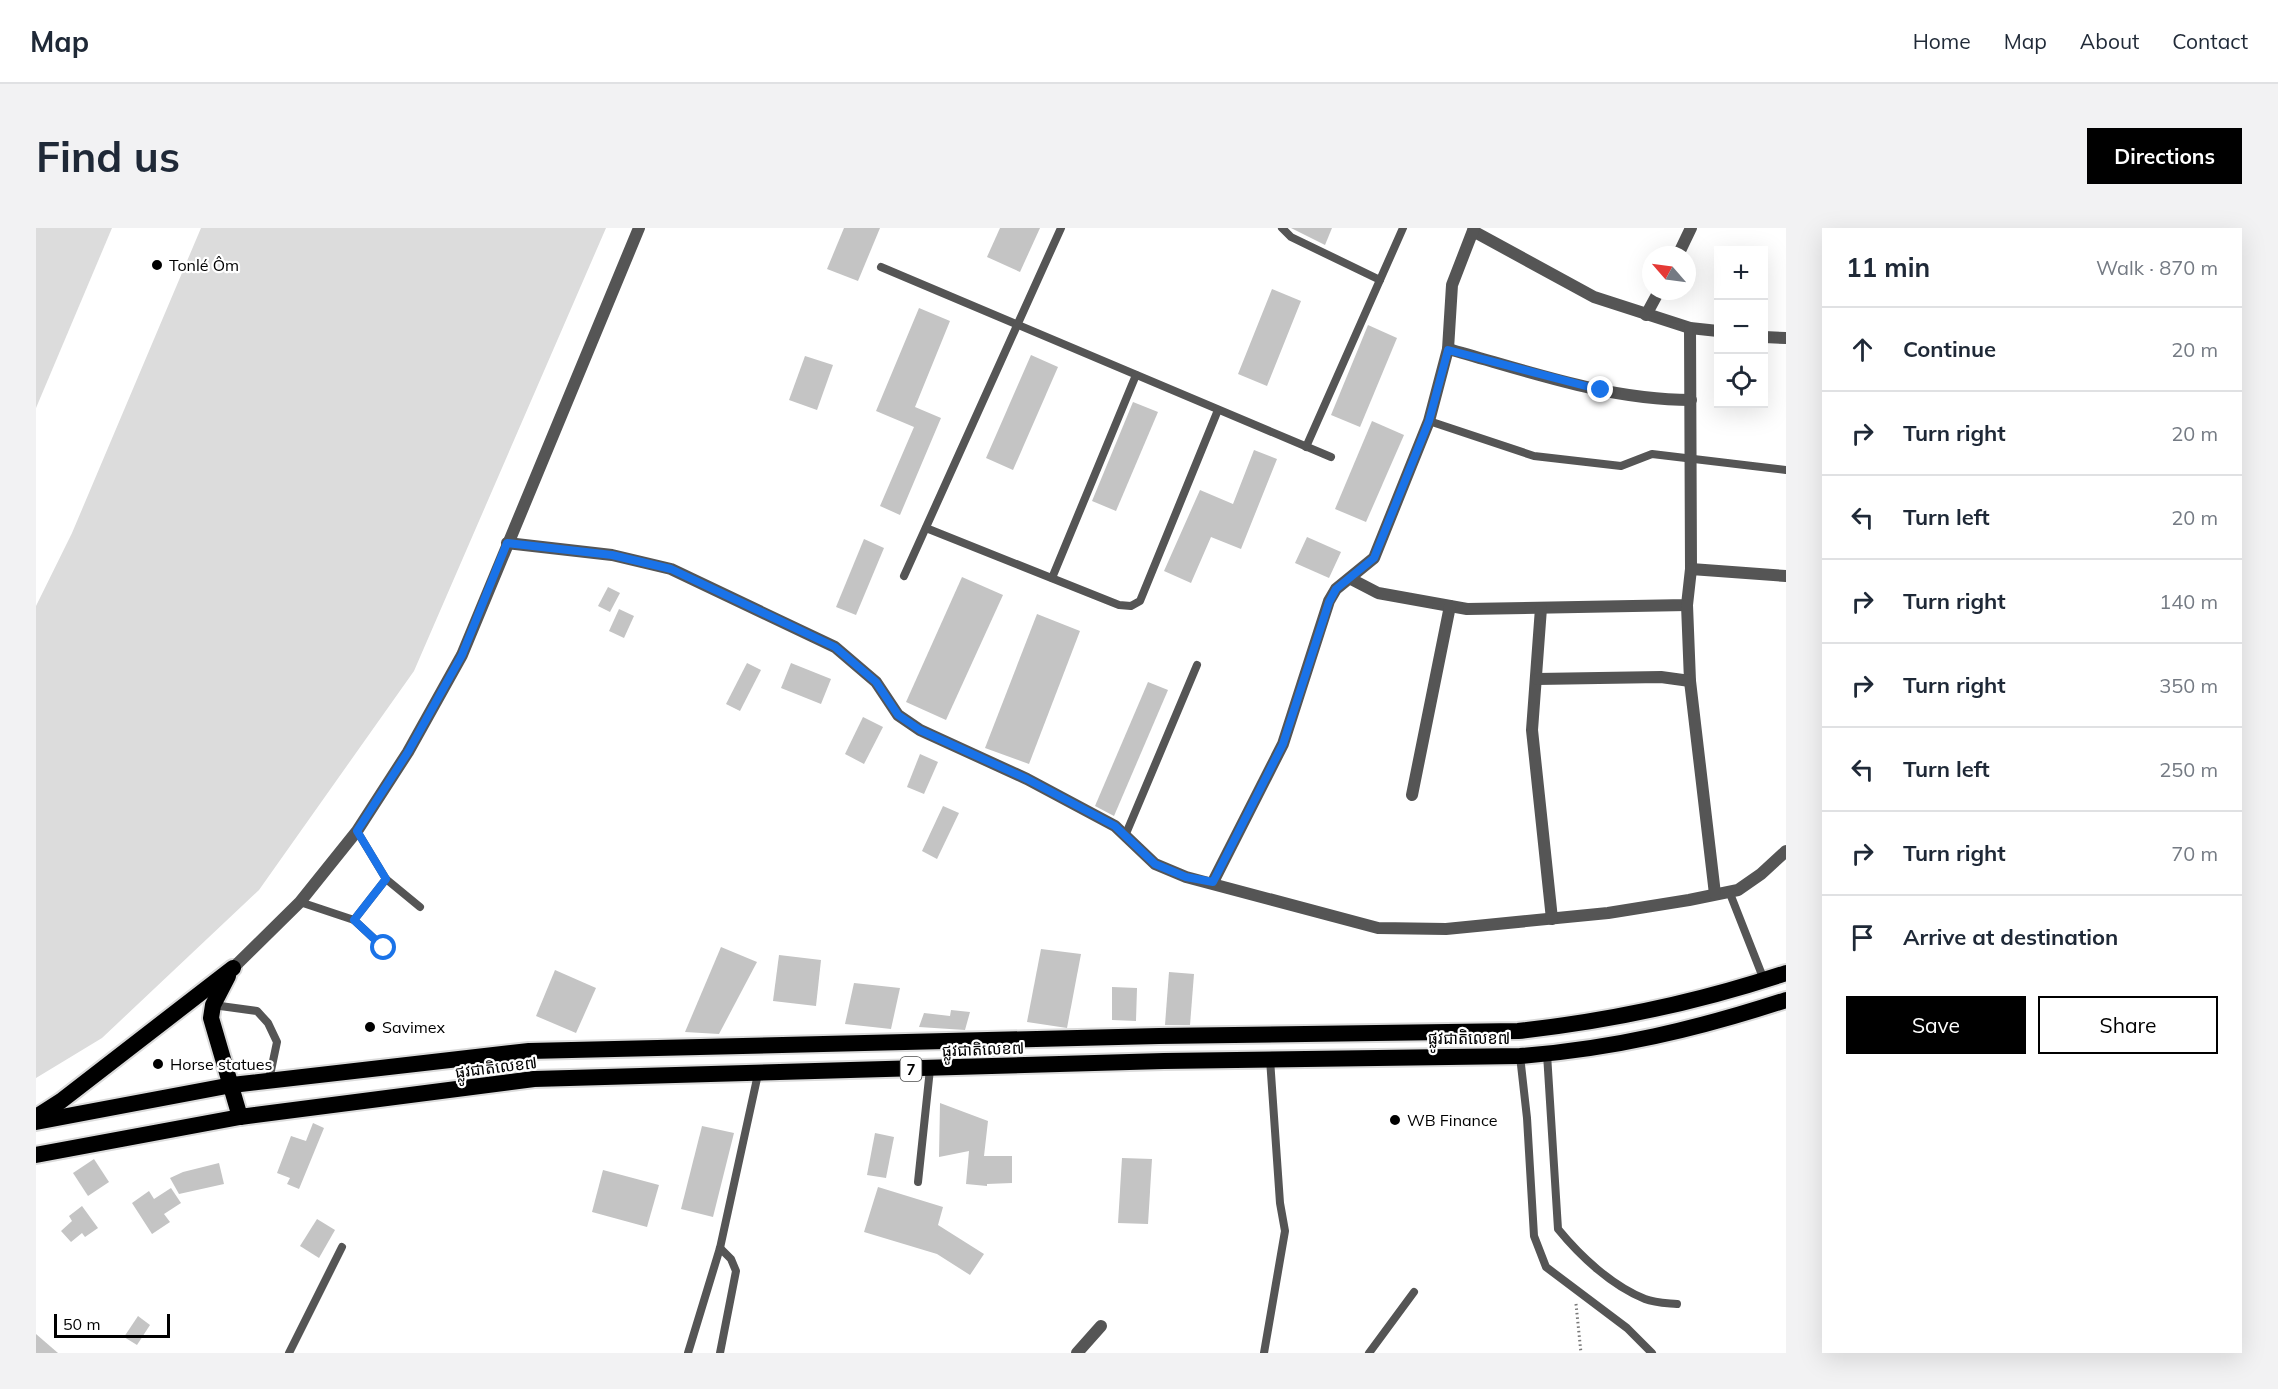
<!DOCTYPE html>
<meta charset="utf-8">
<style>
body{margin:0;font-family:Mulish,"Noto Sans Khmer",sans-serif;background:#f2f2f3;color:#1f2937}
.controls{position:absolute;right:18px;top:18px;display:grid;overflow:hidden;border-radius:0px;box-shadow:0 6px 24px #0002}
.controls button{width:54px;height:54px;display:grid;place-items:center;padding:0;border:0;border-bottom:2px solid #e0e1e3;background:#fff;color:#1f2937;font:30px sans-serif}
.compass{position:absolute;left:1606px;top:18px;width:54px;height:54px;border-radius:50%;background:#fff;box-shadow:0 6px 24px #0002;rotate:298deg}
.scale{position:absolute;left:18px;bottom:15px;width:116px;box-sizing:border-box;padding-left:6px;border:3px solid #000;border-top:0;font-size:16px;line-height:21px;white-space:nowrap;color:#000;-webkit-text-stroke:4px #fff;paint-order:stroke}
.stop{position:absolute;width:18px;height:18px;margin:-14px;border:4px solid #1a73e8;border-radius:50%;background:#fff}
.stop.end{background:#1a73e8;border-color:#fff;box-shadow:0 2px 6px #0008}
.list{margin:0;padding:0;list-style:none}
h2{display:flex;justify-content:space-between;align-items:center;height:78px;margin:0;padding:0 24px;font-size:26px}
h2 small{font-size:20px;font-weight:400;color:#747a83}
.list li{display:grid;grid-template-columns:39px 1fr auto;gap:18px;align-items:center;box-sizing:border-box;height:84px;padding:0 24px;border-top:2px solid #e0e1e3}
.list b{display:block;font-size:22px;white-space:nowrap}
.list em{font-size:20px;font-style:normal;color:#747a83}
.actions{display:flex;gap:12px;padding:18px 24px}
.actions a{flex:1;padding:14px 0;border:2px solid #000;border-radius:0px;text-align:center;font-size:21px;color:#000}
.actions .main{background:#000;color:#fff}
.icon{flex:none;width:33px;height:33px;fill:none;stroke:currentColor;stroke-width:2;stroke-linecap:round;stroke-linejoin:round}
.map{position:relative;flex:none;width:1750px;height:1125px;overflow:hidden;border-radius:0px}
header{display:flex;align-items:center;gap:36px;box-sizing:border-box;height:84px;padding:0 30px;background:#fff;border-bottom:2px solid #e0e1e3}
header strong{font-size:28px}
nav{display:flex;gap:33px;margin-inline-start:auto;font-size:21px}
.intro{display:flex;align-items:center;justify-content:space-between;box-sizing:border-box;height:144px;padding:0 36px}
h1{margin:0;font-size:42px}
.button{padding:15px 27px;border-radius:0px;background:#000;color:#fff;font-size:21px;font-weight:700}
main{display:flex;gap:36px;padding:0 36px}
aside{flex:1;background:#fff;border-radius:0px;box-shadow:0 6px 24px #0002}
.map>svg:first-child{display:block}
.green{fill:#dcdcdc}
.building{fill:#c4c4c4}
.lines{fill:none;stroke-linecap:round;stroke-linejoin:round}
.trunk-casing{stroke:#dbdbdb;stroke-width:20}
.path{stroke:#777;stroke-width:3;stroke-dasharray:1.5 3;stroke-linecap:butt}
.service{stroke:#555;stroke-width:8}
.minor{stroke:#555;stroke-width:12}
.tertiary{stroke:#555;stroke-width:12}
.trunk{stroke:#000;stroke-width:16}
.route{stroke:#1a73e8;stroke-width:8}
.poi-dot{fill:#000;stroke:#fff;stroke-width:2}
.labels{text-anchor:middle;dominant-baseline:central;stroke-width:4.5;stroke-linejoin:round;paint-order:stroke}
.shield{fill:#fff;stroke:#4c4c4c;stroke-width:1.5}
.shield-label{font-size:15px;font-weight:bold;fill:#000}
.poi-label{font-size:16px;fill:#000;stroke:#fff;text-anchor:start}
.street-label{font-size:16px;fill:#000;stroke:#fff}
</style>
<header>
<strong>Map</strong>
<nav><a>Home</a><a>Map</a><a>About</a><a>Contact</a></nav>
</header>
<div class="intro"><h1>Find us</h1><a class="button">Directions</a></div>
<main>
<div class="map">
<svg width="1750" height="1125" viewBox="0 0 1750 1125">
<rect width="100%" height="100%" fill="#fff"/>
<g class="green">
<polygon points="0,0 76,0 0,180"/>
<polygon points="165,0 570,0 378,443 223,662 66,810 0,850 0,378 36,305"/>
</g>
<g class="building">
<polygon points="808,0 844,0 822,53 791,41"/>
<polygon points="964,0 1004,0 984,44 951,29"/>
<polygon points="1255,0 1296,0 1289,17"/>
<polygon points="1236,61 1265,73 1231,158 1202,146"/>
<polygon points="883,80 914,93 879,179 905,190 864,287 844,278 878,199 840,183"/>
<polygon points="1332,97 1361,110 1324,199 1295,187"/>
<polygon points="995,127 1022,139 977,242 950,230"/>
<polygon points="769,128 797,137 781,182 753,172"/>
<polygon points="1097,174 1122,184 1080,283 1056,273"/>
<polygon points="1336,193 1368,207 1330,294 1299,281"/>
<polygon points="1218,222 1241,231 1205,321 1175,309 1155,355 1128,343 1164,262 1197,276"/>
<polygon points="1271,309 1305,324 1293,350 1259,335"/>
<polygon points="828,311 848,320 820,387 800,379"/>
<polygon points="926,349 967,367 910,492 870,474"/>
<polygon points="572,359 584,365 574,384 562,378"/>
<polygon points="583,381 598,388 588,410 573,403"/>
<polygon points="1001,386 1044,403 993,536 949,520"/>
<polygon points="711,435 725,442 704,483 690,476"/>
<polygon points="755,435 795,451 785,476 745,460"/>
<polygon points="1112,454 1132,462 1078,588 1059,578"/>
<polygon points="827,489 847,499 828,536 809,526"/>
<polygon points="884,526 902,534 888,566 871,559"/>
<polygon points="907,578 923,585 901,631 886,623"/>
<polygon points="685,719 721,734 683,806 649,804"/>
<polygon points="1005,721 1045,726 1031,800 991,794"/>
<polygon points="743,727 785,732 780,778 737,773"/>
<polygon points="519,742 560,760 540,805 500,788"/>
<polygon points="1133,744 1158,746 1154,797 1129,797"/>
<polygon points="818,755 864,760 855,801 809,796"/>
<polygon points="1076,759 1101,760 1100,793 1076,792"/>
<polygon points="915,782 934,784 929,802 883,799 888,785 914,788"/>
<polygon points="904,875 952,893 948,928 976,928 976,955 951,956 951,958 930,956 933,923 903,929"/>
<polygon points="277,895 288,900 263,961 251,956 254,950 241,945 255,908 270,913"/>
<polygon points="666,898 698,905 677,989 645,981"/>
<polygon points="839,905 858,909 850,950 831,947"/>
<polygon points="1086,930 1116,931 1112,996 1082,995"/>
<polygon points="58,931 73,954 52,968 37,945"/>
<polygon points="183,935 188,956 143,966 134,950 147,944"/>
<polygon points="567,942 623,957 611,999 556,984"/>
<polygon points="842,959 907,979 902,997 948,1026 934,1047 901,1026 828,1004"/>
<polygon points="135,960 145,975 128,986 134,994 116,1006 96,975 113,963 118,971"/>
<polygon points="46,978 62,1000 49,1009 46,1005 35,1014 25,1003 36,993 33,988"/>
<polygon points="281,991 299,1002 283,1030 264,1018"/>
<polygon points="102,1088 114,1097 101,1117 88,1109"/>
<polygon points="0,1106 22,1125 0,1125"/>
</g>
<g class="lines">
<defs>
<g id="trunk">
<polyline points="192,748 177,777 175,790 204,889"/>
<polyline points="0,889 25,873 197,740"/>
<path d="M0,894L196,857L493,823L1123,808L1482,803C1574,793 1663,774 1750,745"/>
<path d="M0,927L204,889L498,851L1128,833L1484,828C1577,821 1661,801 1750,772"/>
</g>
</defs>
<use href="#trunk" class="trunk-casing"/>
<polyline class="path" points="1540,1076 1545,1125"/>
<g class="service">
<polyline points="1246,0 1255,9 1344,52"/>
<polyline points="845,39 1295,229"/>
<polyline points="1393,193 1498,228 1585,238 1616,226 1750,242"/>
<polyline points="1270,219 1367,0"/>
<polyline points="890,300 1083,377 1095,378 1104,373 1182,182"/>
<polyline points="868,348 1025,0"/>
<polyline points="1016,350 1100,147"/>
<polyline points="1089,608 1161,437"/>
<polyline points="350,651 384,679"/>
<polyline points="1693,663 1728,752"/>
<polyline points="264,674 318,692 350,651 321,603"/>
<polyline points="318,692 348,720"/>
<polyline points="177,777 221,783 232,795 241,814 233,852"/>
<path d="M1511,826L1522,1001C1544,1028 1576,1058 1609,1071C1619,1075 1631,1075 1641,1076"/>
<polyline points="1484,828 1491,890 1498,1008 1510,1039 1591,1100 1616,1125"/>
<polyline points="882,954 894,841"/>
<polyline points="253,1125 306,1019"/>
<polyline points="652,1125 684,1020 722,846"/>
<polyline points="684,1125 700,1043 695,1031 684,1020"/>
<polyline points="1228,1125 1249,1003 1244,975 1234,831"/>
<polyline points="1333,1125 1378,1064"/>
</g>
<g class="minor">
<polyline points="1437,3 1558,69 1654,100 1682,103"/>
<polyline points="1642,27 1655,0"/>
<polyline points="1610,87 1623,63"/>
<polyline points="1654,100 1655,341"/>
<polyline points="1728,109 1750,110"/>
<path d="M1412,121C1492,143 1572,172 1655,172"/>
<polyline points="471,315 576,327 635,341 799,419 840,454 862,487 884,502 991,551 1079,598 1119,636 1150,649 1342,700 1410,701 1572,685 1653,672 1702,662 1725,646 1750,623"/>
<polyline points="1315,351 1342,365 1431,381 1651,377 1655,341 1750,348"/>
<polyline points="1651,377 1654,453 1679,666"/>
<polyline points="1505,380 1496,502 1516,691"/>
<polyline points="1501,451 1625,449 1654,453"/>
<polyline points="1376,567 1414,378"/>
<polyline points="1177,654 1247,516 1293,373 1300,361 1338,330 1393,193 1412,121 1416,57 1438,0"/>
<polyline points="1041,1125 1065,1098"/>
</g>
<polyline class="tertiary" points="197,740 264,674 321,603 372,524 426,427 603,0"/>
<use href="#trunk" class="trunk"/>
</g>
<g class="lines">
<polyline class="route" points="348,720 318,692 350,651 321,603 372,524 426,427 471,315 576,327 635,341 799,419 840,454 862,487 884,502 991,551 1079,598 1119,636 1150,649 1177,654 1247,516 1293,374 1300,361 1338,330 1393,193 1412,122 1565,162"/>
</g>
<g class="poi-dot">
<circle cx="121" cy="37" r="6"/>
<circle cx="334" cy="799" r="6"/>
<circle cx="122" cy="836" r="6"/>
<circle cx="1359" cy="892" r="6"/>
</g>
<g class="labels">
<rect class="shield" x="864.5" y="829" width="21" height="24" rx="4.5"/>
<g class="shield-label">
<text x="875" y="841">7</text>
</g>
<g class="poi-label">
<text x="133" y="37">Tonlé Ôm</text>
<text x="346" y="799">Savimex</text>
<text x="134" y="836">Horse statues</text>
<text x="1371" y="892">WB Finance</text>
</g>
<g class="street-label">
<text x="1433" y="810">ផ្លូវជាតិលេខ៧</text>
<text transform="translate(947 821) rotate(-2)">ផ្លូវជាតិលេខ៧</text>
<text transform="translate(460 839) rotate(-7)">ផ្លូវជាតិលេខ៧</text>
</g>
</g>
</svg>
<div class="controls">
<button>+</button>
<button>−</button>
<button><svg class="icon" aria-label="locate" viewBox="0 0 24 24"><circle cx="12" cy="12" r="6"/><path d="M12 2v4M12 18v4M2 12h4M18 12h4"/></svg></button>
</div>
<svg class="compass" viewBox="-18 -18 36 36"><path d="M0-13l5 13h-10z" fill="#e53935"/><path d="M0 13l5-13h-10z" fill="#747a83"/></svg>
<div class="scale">50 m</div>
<div class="stop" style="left:348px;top:720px"></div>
<div class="stop end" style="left:1565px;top:162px"></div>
</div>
<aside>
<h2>11 min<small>Walk · 870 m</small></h2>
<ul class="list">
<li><svg class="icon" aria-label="ahead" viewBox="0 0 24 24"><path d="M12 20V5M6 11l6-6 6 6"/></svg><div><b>Continue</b></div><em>20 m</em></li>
<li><svg class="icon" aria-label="right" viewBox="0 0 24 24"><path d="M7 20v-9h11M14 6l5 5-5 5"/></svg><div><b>Turn right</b></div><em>20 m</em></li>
<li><svg class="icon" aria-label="left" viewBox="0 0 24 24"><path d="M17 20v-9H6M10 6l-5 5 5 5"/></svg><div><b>Turn left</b></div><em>20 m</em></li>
<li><svg class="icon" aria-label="right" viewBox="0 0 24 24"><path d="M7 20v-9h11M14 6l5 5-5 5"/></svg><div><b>Turn right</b></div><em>140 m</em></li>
<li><svg class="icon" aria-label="right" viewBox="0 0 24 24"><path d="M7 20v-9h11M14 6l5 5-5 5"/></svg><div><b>Turn right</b></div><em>350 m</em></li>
<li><svg class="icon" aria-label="left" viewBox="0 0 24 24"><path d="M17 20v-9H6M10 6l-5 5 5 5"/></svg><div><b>Turn left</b></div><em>250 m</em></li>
<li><svg class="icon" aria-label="right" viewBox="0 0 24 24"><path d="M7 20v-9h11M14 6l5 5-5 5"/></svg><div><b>Turn right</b></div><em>70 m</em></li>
<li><svg class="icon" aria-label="arrive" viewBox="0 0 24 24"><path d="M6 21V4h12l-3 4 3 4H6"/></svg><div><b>Arrive at destination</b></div></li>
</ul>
<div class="actions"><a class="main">Save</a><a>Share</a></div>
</aside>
</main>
